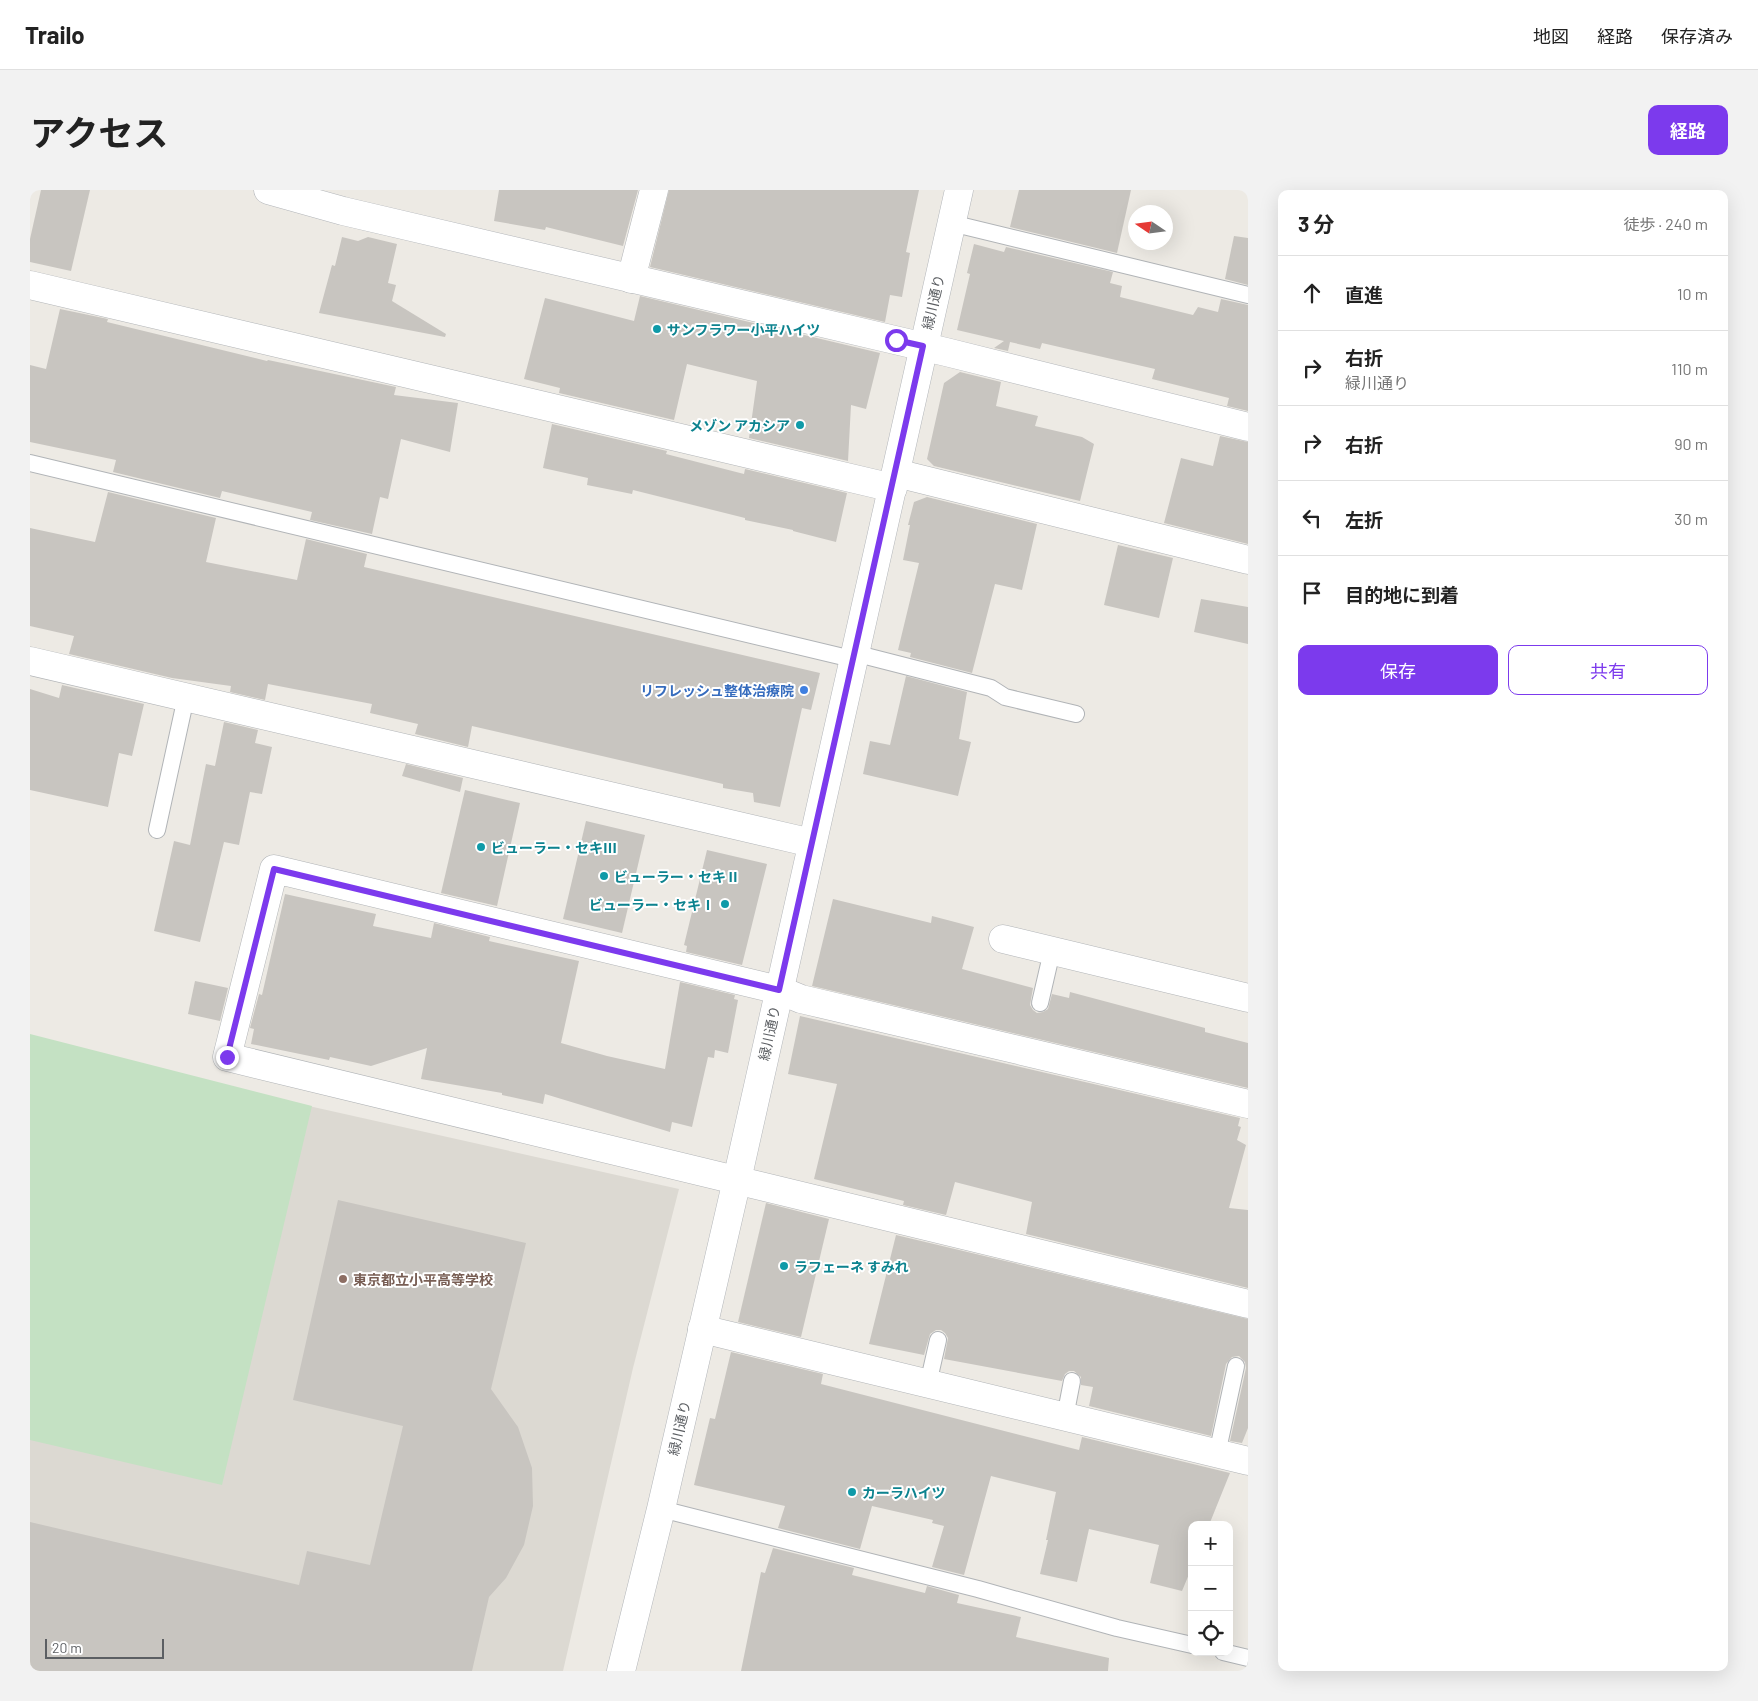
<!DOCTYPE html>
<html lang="ja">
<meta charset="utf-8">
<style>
body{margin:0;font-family:Barlow,"Noto Sans JP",sans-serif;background:#f2f2f2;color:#222}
.controls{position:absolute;right:15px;bottom:15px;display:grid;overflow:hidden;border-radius:10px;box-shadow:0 5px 20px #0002}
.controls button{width:45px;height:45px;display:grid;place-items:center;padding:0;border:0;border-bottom:1px solid #e0e0e0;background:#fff;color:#222;font:25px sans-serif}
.compass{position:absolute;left:1098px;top:15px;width:45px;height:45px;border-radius:50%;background:#fff;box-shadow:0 5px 20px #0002;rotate:283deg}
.scale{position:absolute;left:15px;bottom:12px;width:119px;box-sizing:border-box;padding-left:5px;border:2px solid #5c5f63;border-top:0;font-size:14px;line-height:18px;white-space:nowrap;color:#5c5f63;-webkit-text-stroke:4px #fff;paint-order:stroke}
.stop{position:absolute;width:15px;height:15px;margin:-11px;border:4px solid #7c3aed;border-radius:50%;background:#fff}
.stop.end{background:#7c3aed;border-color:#fff;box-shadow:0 1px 5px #0008}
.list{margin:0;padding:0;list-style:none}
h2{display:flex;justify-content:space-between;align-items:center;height:65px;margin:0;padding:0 20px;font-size:21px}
h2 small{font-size:16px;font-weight:400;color:#767676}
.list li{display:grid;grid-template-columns:32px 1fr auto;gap:15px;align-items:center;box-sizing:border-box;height:75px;padding:0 20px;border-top:1px solid #e0e0e0}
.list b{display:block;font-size:19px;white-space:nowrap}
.list p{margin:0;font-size:16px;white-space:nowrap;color:#767676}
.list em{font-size:16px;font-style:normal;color:#767676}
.actions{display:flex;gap:10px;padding:15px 20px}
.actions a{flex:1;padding:11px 0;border:1px solid #7c3aed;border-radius:10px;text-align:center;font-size:18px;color:#7c3aed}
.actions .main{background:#7c3aed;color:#fff}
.icon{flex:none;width:28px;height:28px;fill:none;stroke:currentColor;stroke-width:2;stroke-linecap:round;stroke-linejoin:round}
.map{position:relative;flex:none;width:1218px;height:1481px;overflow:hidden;border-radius:10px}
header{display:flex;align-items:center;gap:30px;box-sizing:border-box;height:70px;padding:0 25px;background:#fff;border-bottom:1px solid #e0e0e0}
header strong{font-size:24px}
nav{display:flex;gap:28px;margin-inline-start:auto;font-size:18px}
.intro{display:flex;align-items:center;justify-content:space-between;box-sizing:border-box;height:120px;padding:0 30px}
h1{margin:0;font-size:35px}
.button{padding:12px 22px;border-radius:10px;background:#7c3aed;color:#fff;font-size:18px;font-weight:700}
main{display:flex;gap:30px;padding:0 30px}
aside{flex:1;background:#fff;border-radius:10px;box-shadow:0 5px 20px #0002}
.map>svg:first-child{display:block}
.education{fill:#dcd9d2}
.green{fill:#c4e1c3}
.building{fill:#c8c5c0}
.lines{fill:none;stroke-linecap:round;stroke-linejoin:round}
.lane-casing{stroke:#b1b4b7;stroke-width:18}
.street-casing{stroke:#b1b4b7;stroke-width:29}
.secondary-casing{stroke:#b3b6ba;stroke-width:29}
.lane{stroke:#fff;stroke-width:16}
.street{stroke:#fff;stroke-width:28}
.secondary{stroke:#fff;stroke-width:28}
.route{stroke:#7c3aed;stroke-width:6}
.culture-dot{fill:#0f9aa8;stroke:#fff;stroke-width:2}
.shop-dot{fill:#3f7fe0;stroke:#fff;stroke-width:2}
.education-dot{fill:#8d6e63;stroke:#fff;stroke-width:2}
.labels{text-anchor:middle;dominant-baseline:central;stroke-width:4;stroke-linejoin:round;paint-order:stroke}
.street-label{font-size:14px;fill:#5c5f63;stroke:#fff}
.culture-label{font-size:14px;font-weight:bold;fill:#0d838f;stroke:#fff;text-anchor:start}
.shop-label{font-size:14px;font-weight:bold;fill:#366cbe;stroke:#fff;text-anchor:end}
.education-label{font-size:14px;font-weight:bold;fill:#785e54;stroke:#fff;text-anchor:start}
</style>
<header>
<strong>Trailo</strong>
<nav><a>地図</a><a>経路</a><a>保存済み</a></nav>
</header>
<div class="intro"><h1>アクセス</h1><a class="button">経路</a></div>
<main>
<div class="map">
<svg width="1218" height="1481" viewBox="0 0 1218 1481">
<rect width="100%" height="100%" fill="#edeae4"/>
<polygon class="education" points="0,846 181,894 649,999 603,1178 533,1481 0,1481"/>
<polygon class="green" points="0,844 282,916 192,1295 0,1250"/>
<g class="building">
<polygon points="11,0 60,0 41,81 0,72 0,49"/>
<polygon points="469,0 608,0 593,56 516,37 515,40 464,31"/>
<polygon points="639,0 889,0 876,62 880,63 872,107 860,105 855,132 620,77"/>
<polygon points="989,0 1101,0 1087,63 980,37"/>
<polygon points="1204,46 1218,48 1218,95 1195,89"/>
<polygon points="312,47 328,51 338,47 367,54 358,93 366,95 362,111 416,144 415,147 289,123 302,75 305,76"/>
<polygon points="944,54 974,62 976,57 1083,82 1080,93 1092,96 1090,107 1163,125 1168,117 1188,122 1191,109 1218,115 1218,221 1197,216 1199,208 1122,189 1125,179 1012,153 1010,159 980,152 978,161 964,158 974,151 927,140 940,84 937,83"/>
<polygon points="610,106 850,163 836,219 821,215 818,271 719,248 727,191 657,174 644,230 529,203 530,198 494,189 515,108 604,131"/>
<polygon points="30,119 78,129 77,132 237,171 238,170 366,197 364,205 428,213 420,262 371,249 358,309 350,307 342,344 280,330 282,322 192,301 190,308 83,282 86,270 0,252 0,175 16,179"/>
<polygon points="930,182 971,192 966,216 1008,226 1005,236 1052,247 1064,254 1050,311 904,276 897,269 914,193"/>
<polygon points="522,234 637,261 636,264 714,284 715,279 817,303 806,352 763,341 763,340 715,330 715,328 603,300 602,304 557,295 558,288 513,278"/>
<polygon points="1190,246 1218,252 1218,354 1134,333 1151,268 1183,276"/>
<polygon points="78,302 186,328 176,372 267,390 276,349 337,364 334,377 790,483 781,520 772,518 750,617 724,612 723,603 693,598 693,594 442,536 438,557 385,544 388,534 340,523 342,514 238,494 235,510 200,502 201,496 142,488 39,464 44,446 0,436 0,338 65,352"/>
<polygon points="897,307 1007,334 992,400 965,394 942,483 880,467 881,463 868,460 889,373 873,370 880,335 878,335 884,312"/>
<polygon points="1088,355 1143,368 1129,428 1074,415"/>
<polygon points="1171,409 1218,417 1218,454 1164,442"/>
<polygon points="876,486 937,502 929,549 941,552 928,606 833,584 840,551 860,555"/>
<polygon points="32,495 114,514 102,566 89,563 78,617 0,600 0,499 29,508"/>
<polygon points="194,532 228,540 225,553 242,557 232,604 220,602 209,655 194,652 170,752 124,741 144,651 160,655 176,574 185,576"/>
<polygon points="376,574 433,588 430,602 372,586"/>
<polygon points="435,600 490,613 467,716 411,703"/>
<polygon points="556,631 615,645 592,743 533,729"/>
<polygon points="677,660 737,674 712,775 656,762 657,756 654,755"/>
<polygon points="255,704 346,724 343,736 401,748 404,733 460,747 459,751 549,771 531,853 577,866 635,879 650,792 705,805 704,809 708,810 698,863 685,860 684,868 678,867 662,937 642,932 640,942 515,904 513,914 472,905 472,903 391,889 397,858 341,876 300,867 299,870 221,854 224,839 220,838 229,804 232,805"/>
<polygon points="803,709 901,733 902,726 944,737 932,779 1003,798 1000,815 1003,820 1007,823 1013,822 1018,819 1022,804 1039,808 1040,802 1175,838 1175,842 1218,853 1218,898 782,796"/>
<polygon points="165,791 198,798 190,831 158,824"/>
<polygon points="770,826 1210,928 1208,936 1211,937 1207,950 1216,955 1199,1018 1218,1020 1218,1098 996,1044 1002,1012 925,992 916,1025 873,1015 874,1011 784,989 807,894 758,884"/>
<polygon points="308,1010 496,1053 461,1199 488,1237 502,1278 503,1316 494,1355 476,1388 459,1407 442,1481 0,1481 0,1332 269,1395 277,1361 340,1375 373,1236 263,1210"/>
<polygon points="736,1013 799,1029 771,1147 708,1132"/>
<polygon points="866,1045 1218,1129 1218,1238 1212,1253 1200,1251 1216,1178 1215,1172 1209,1166 1202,1167 1196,1174 1181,1246 1059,1216 1063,1197 1051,1195 1051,1187 1044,1181 1039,1181 1035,1184 1032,1191 914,1169 918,1148 915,1143 911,1140 906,1140 900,1144 894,1165 839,1154"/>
<polygon points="701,1162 793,1184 791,1194 1049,1260 1052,1247 1200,1283 1179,1335 1162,1335 1162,1377 1152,1401 1120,1393 1129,1355 1059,1339 1047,1392 1010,1384 1018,1350 1016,1350 1026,1302 961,1286 934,1385 902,1377 914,1336 902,1333 903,1330 842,1316 830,1359 748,1338 755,1316 664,1295 680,1228 685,1229"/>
<polygon points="743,1358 824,1378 822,1385 895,1403 897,1396 929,1405 927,1413 991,1427 986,1447 1079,1468 1078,1481 711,1481 731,1382 735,1383"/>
</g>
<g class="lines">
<defs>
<g id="lane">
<polyline points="921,33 1218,105"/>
<polyline points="0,273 822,469"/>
<polyline points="824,463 961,498 975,507 1046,524"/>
<polyline points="127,640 156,507"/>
<polyline points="1010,813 1022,761"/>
<polyline points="898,1194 908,1150"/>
<polyline points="1035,1227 1042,1191"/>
<polyline points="1187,1264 1206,1176"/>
<polyline points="631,1319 948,1399 1087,1438 1162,1455"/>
<polyline points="1193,1462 1218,1468"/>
</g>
<g id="street">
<polyline points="601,89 624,0"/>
<polyline points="0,95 863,298"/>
<polyline points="866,283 1218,370"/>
<polyline points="0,471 782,653"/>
<polyline points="973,749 1218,808"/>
<polyline points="1218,914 771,809 749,800 244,679 197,867 1218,1114"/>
<polyline points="672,1139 1218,1271"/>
</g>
<g id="secondary">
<polyline points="238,0 313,21 916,162 1218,237"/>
<polyline points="591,1481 631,1319 707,990 929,0"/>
</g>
</defs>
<use href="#lane" class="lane-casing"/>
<use href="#street" class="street-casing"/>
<use href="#secondary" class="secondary-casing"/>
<use href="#lane" class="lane"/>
<use href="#street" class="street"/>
<use href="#secondary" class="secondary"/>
</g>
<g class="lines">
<polyline class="route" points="197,867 244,679 749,800 893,156 866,150"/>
</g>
<g class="culture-dot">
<circle cx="627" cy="139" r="5"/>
<circle cx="770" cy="235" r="5"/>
<circle cx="451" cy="657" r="5"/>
<circle cx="574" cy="686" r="5"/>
<circle cx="695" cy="714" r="5"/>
<circle cx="754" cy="1076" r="5"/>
<circle cx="822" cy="1302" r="5"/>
</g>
<circle class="shop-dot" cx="774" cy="500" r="5"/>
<circle class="education-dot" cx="313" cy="1089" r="5"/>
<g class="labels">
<g class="street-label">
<text transform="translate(903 112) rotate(-77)">緑川通り</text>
<text transform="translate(739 843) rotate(-78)">緑川通り</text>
<text transform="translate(649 1238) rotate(-77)">緑川通り</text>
</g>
<g class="culture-label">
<text x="637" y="139">サンフラワー小平ハイツ</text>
<text x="760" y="235" text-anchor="end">メゾン アカシア</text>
<text x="461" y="657">ビューラー・セキⅢ</text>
<text x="584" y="686">ビューラー・セキⅡ</text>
<text x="685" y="714" text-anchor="end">ビューラー・セキⅠ</text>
<text x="764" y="1076">ラフェーネ すみれ</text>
<text x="832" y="1302">カーラハイツ</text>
</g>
<g class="shop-label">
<text x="764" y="500">リフレッシュ整体治療院</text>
</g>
<g class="education-label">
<text x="323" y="1089">東京都立小平高等学校</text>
</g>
</g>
</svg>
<div class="controls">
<button>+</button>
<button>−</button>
<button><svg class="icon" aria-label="locate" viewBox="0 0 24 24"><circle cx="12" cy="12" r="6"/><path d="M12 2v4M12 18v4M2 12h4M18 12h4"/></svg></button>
</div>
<svg class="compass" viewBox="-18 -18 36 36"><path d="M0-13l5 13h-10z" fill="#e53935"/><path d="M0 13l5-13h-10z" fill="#767676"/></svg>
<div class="scale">20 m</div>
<div class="stop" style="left:866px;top:150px"></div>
<div class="stop end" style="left:197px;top:867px"></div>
</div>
<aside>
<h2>3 分<small>徒歩 · 240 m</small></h2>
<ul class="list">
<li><svg class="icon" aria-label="ahead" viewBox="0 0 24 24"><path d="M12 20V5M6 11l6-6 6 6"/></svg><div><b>直進</b></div><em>10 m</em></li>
<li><svg class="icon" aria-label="right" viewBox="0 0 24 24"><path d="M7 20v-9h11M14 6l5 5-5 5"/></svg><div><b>右折</b><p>緑川通り</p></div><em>110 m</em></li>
<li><svg class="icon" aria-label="right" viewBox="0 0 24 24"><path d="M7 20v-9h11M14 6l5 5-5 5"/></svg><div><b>右折</b></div><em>90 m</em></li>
<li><svg class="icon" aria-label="left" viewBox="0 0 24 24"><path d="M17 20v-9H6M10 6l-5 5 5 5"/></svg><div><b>左折</b></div><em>30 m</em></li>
<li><svg class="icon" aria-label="arrive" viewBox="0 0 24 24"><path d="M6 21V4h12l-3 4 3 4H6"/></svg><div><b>目的地に到着</b></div></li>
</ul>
<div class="actions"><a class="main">保存</a><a>共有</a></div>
</aside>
</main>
